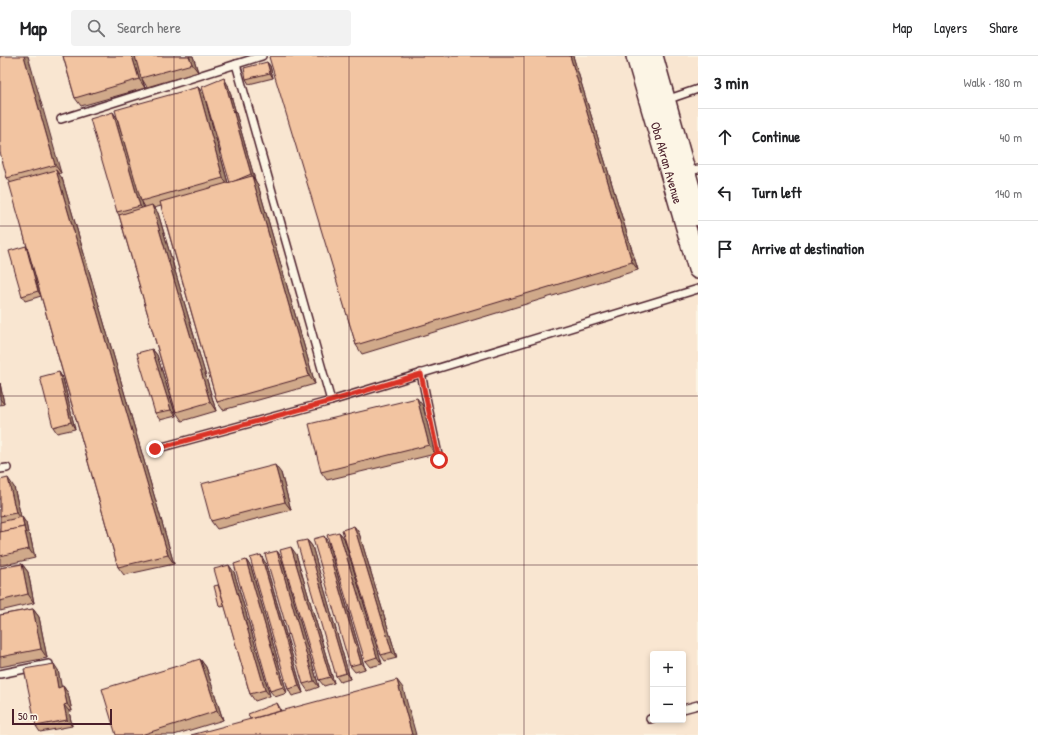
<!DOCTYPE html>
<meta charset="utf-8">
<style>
body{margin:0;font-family:"Patrick Hand",sans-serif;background:#f2f2f2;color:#202124}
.controls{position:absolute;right:12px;bottom:12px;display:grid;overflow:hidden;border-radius:4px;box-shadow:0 2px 6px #0003}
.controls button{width:36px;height:36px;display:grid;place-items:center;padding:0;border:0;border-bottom:1px solid #e0e0e0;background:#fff;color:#202124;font:20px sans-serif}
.scale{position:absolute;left:12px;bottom:10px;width:100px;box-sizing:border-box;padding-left:4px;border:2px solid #4a1f2b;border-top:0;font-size:11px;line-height:14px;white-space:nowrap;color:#4a1f2b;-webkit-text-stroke:3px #fcf5e5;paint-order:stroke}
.stop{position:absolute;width:12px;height:12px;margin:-9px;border:3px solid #d93025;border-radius:50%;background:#fff}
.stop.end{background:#d93025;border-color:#fff;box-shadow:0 1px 4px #0008}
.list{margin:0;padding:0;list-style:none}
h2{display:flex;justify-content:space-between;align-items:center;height:52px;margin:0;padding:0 16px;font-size:17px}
h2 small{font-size:13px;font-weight:400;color:#757577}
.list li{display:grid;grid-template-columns:26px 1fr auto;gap:12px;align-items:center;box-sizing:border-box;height:56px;padding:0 16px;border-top:1px solid #e0e0e0}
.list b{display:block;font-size:15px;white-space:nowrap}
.list em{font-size:13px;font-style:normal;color:#757577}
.icon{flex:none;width:22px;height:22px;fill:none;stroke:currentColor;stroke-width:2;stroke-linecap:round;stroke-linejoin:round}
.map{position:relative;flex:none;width:698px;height:679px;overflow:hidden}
header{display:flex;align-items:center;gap:24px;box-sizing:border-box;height:56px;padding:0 20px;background:#fff;border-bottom:1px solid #e0e0e0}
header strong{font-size:19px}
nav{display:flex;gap:22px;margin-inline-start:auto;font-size:14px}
.search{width:280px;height:36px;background:#f2f2f2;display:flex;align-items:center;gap:10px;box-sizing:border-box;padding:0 14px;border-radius:4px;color:#757577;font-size:15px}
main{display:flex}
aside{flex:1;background:#fff}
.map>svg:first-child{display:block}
.built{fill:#f9e6d1;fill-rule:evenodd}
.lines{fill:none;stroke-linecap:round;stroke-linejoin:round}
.service-casing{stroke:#4a1f2b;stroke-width:10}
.secondary-casing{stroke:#4a1f2b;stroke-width:22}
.service{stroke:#fcf5e5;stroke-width:7}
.secondary{stroke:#fcf5e5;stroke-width:19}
.wall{fill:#d0a98a;stroke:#4a1f2b;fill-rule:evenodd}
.shaded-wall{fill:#a98971;stroke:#4a1f2b}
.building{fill:#f2c4a1;stroke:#4a1f2b}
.route{stroke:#d93025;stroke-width:5}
.grid{fill:none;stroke:#4a1f2b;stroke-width:1;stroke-opacity:0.55}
.labels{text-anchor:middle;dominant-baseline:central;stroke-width:3;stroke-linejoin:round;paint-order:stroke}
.street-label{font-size:13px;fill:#4a1f2b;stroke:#fcf5e5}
</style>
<header>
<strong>Map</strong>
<div class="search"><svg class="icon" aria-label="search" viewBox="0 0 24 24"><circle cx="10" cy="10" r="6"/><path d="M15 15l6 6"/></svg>Search here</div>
<nav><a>Map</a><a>Layers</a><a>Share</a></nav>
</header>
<main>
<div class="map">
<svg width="698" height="679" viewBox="0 0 698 679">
<rect width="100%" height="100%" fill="#fcf5e5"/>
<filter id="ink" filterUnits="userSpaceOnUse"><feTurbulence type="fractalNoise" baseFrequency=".025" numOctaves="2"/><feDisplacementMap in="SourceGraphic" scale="8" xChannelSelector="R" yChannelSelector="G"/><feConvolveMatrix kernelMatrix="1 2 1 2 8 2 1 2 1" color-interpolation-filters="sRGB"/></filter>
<g filter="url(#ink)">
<path class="built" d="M0,0H698V679H0ZM653,598H683V664H653Z"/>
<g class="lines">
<defs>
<g id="service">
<polyline points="236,8 331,345"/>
<polyline points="666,44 698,33"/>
<polyline points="61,63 262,0"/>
<polyline points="686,116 698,113"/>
<polyline points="421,317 439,404"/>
<polyline points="155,393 331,345 698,233"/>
<polyline points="0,413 7,412"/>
<polyline points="0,618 49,608"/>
<polyline points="683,653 698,649"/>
<polyline points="650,663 653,662"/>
</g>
<g id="secondary">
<path id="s1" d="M636,0L698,213"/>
<polyline points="653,0 698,160"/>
</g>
</defs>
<use href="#service" class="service-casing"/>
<use href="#secondary" class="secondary-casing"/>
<use href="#service" class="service"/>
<use href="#secondary" class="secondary"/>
</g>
<g class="wall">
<polygon points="0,0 61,117 58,118 62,122 174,508 124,519 118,511 41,240 25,245 22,240 28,195 11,127 7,122"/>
<polygon points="63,0 193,0 198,16 147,31 142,23 145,32 81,50 75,42"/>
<polygon points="271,0 573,0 638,214 362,298 356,289"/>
<polygon points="267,6 270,10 273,22 249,28 246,23"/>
<path d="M228,29L255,124L258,129L315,328L223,354L217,346L161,150L154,152L158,157L216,355L182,365L176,356L119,159L117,156V62L198,31L204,39L228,127H230ZM142,146L145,151L143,152Z"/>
<polygon points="152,293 157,299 176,360 160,364 155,357"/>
<polygon points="59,316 63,323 75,373 57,377 53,371"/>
<polygon points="0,327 4,348 0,349"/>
<polygon points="423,350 435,398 327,424 321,416"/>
<polygon points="281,417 291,454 217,473 211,465"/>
<polygon points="0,424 14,431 21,461 22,461 26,467 28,477 30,479 35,502 0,510"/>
<polygon points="354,470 359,477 397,602 385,605 381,599"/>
<polygon points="339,476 344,482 382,608 370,611 365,605"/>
<polygon points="307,484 312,490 350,623 340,626 336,620"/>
<polygon points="328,486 365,613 355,616 350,610"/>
<polygon points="277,495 281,501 319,631 308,635 303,628"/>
<polygon points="296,498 334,627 324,630 319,624"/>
<polygon points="246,504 251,511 287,637 275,641 270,635"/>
<polygon points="265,506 303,637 292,640 288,633"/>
<polygon points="22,508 28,516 34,547 0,555 0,512"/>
<polygon points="234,516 270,640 255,645 250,638 225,550 221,551 219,549 218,529"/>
<polygon points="33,553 39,561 47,602 0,611 0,559"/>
<polygon points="200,603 206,611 223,664 174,679 116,679"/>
<polygon points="58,614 61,631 63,630 68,637 72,655 69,655 72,670 40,676 36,670"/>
</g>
<g class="shaded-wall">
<polygon points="24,0 28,0 61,117 55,109"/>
<polygon points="132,0 135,0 145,32 139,23"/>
<polygon points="189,0 193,0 198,16 192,8"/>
<polygon points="570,0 573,0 638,214 632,206"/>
<polygon points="267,6 270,10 273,22 270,17"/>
<polygon points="224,22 228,29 255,124 251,118"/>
<polygon points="198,31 204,39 229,131 223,122"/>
<polygon points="113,56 117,62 145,156 140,150"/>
<polygon points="56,114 62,122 174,508 168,499"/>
<polygon points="252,120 258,129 315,328 309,320"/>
<polygon points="152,149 158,157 216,355 210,346"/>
<polygon points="26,190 29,195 41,240 38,235"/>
<polygon points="152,293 157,299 176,360 171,354"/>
<polygon points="59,316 63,323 75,373 71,366"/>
<polygon points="0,327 4,348 0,343"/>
<polygon points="417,342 423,350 435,398 429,389"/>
<polygon points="275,409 281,417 291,454 285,446"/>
<polygon points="8,422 14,431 22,465 16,457"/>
<polygon points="22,461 26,467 28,477 30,479 35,502 29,493"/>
<polygon points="354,470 359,477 397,602 392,596"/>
<polygon points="339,476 344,482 382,608 377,601"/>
<polygon points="324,480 328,486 365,613 361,607"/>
<polygon points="307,484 312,490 350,623 346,617"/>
<polygon points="291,491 296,498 334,627 330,621"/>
<polygon points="277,495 281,501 319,631 314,625"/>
<polygon points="261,499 265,506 303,637 299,630"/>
<polygon points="246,504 251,511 287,637 283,631"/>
<polygon points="22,508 28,516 34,547 28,538"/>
<polygon points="229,509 234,516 270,640 265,634"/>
<polygon points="33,553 39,561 47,602 41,593"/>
<polygon points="200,603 206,611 223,664 217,655"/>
<polygon points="54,608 58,614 63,638 58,632"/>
<polygon points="397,624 403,632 416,679 412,679"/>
<polygon points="63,630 68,637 72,655 67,648"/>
<polygon points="277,647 280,652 284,661 281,657"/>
<polygon points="64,649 69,655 72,670 67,664"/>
</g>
<g class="building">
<polygon points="0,0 24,0 55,109 7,122 0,96"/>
<polygon points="63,0 132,0 139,23 75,42"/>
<polygon points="135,0 189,0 192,8 141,22"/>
<polygon points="271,0 570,0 632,206 356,289 269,1"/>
<polygon points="267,6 270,17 246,23 244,12"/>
<polygon points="224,22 251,118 230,127 202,31"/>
<polygon points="198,31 223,122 141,145 115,54"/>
<polygon points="113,56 140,150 117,156 90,63"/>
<polygon points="56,114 168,499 118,511 9,127"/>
<polygon points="252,120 309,320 217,346 160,146"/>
<polygon points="152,149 210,346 176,356 119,159"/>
<polygon points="26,190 38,235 22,240 9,195"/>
<polygon points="152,293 171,354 155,357 137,297"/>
<polygon points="59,316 71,366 53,371 40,321"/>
<polygon points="417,342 429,389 321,416 309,368"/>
<polygon points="275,409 285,446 211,465 201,428"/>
<polygon points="8,422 16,457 0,460 0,424"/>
<polygon points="22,461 24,471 0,476 0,466"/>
<polygon points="354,470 392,596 381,599 342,474"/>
<polygon points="24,471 29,493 0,500 0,476"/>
<polygon points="339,476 377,601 365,605 327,479"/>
<polygon points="324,480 361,607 350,610 313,483"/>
<polygon points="307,484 346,617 336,620 297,486"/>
<polygon points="291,491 330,621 319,624 280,494"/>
<polygon points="277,495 314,625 303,628 265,498"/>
<polygon points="261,499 299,630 288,633 250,502"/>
<polygon points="246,504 283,631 270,635 234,508"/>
<polygon points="22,508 28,538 0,545 0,512"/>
<polygon points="229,509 265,634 250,638 214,513"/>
<polygon points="218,529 224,548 219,549 214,530"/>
<polygon points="33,553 41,593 0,601 0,559"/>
<polygon points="200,603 217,655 141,679 116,679 102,633"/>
<polygon points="54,608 58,632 63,630 67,648 64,649 67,664 36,670 24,613"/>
<polygon points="397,624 412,679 191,679"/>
<polygon points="277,647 280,655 250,663 248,658"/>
</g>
</g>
<g class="lines" filter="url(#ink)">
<polyline class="route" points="155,393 331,345 421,318 439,404"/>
</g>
<path class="grid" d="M174,0V679M349,0V679M524,0V679M0,170H698M0,340H698M0,509H698"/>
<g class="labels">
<g class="street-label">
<text stroke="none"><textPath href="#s1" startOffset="111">Oba Akran Avenue</textPath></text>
</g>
</g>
</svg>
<div class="controls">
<button>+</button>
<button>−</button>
</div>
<div class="scale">50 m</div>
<div class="stop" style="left:439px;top:404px"></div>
<div class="stop end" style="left:155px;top:393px"></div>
</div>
<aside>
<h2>3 min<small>Walk · 180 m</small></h2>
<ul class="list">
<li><svg class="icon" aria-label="ahead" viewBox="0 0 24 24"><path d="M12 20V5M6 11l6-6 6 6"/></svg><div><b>Continue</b></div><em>40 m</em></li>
<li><svg class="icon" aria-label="left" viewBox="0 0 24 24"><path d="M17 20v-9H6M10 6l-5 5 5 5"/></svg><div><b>Turn left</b></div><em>140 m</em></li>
<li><svg class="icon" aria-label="arrive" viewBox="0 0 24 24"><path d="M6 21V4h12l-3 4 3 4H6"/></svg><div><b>Arrive at destination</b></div></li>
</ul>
</aside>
</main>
